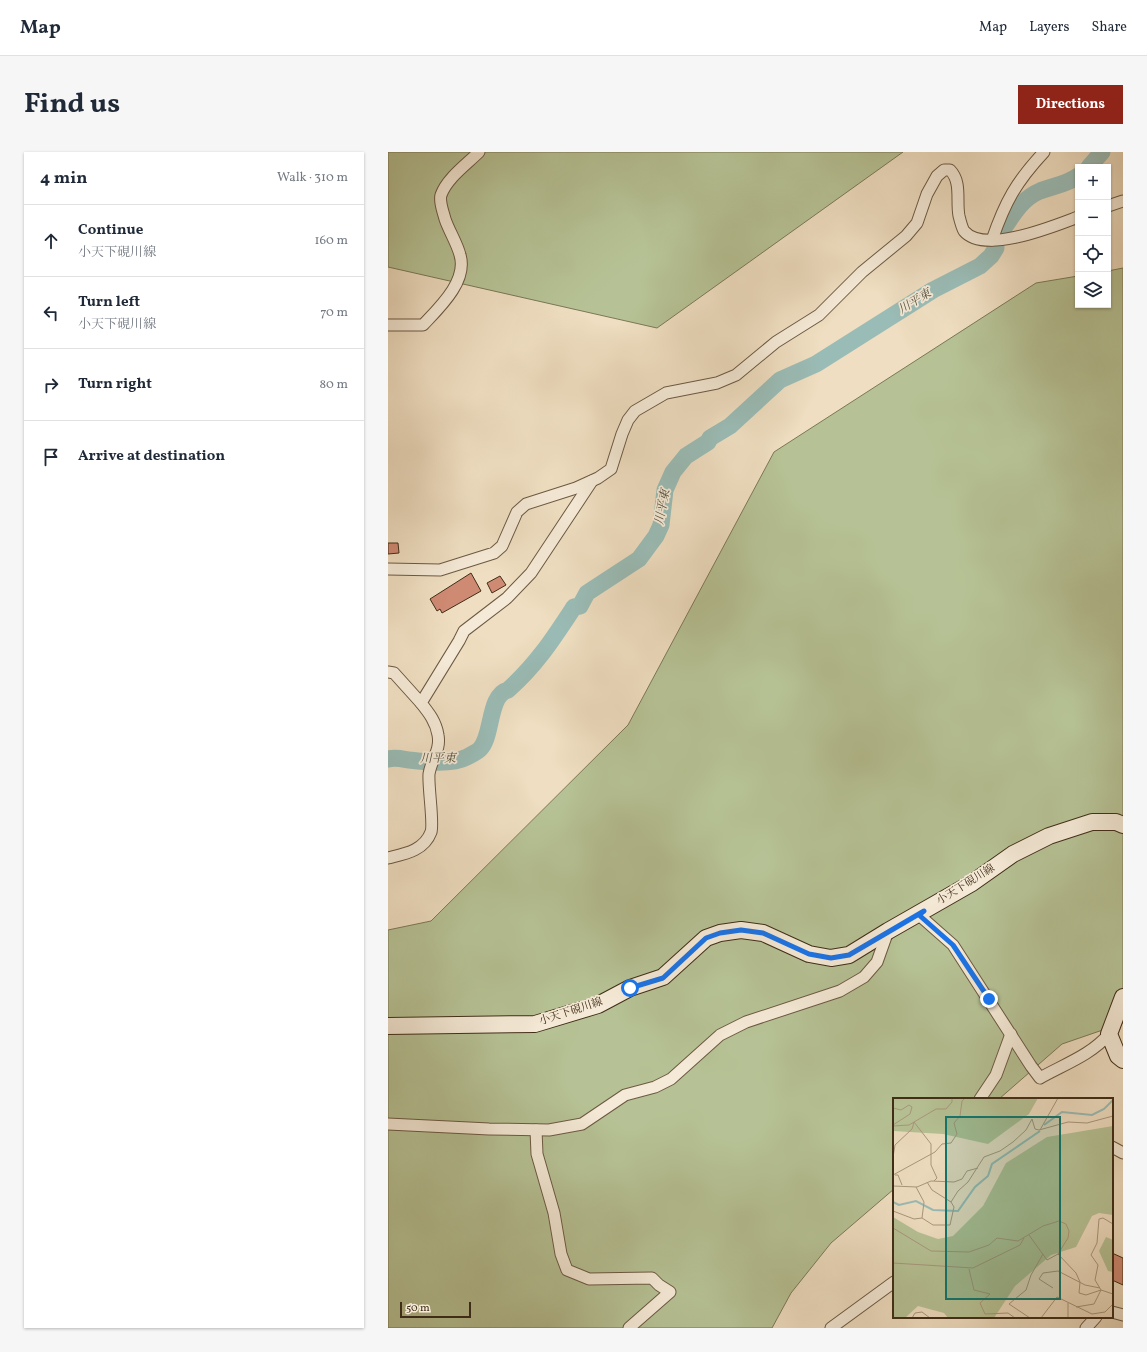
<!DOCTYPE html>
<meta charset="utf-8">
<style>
body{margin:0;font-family:Vollkorn,"Noto Serif JP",serif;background:#f6f6f7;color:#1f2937}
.controls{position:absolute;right:12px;top:12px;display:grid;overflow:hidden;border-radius:0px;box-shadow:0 1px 3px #0004}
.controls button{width:36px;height:36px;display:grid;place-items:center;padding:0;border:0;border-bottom:1px solid #e0e1e3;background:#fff;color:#1f2937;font:20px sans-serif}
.scale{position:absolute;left:12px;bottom:10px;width:71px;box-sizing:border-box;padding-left:4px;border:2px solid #402d17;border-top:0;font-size:11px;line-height:14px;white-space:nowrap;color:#402d17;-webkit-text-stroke:3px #f5ead7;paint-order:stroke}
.stop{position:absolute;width:12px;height:12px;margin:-9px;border:3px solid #1a73e8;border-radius:50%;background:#fff}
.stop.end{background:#1a73e8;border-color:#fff;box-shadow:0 1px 4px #0008}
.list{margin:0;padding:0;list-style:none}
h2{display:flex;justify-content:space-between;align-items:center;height:52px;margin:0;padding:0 16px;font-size:17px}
h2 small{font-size:13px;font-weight:400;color:#747a83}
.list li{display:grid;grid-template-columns:26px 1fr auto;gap:12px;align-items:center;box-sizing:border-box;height:72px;padding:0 16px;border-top:1px solid #e0e1e3}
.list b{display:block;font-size:15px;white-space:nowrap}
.list p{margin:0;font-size:13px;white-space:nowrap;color:#747a83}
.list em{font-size:13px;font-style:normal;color:#747a83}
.icon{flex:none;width:22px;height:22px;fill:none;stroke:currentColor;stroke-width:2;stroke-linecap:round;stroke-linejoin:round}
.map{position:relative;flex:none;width:735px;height:1176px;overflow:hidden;border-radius:0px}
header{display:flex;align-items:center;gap:24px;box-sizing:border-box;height:56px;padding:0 20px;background:#fff;border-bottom:1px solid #e0e1e3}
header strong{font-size:19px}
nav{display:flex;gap:22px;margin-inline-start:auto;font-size:14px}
.intro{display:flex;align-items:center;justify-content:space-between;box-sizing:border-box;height:96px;padding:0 24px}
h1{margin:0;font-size:28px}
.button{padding:10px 18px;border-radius:0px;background:#8f2418;color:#fff;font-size:14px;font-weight:700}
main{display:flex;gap:24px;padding:0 24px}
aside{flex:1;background:#fff;border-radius:0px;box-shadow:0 1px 3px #0004}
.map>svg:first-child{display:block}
.green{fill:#b6c295;stroke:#7b7856}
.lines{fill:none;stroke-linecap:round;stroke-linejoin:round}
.river{stroke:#9abcb6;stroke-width:17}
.building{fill:#cf8a73;stroke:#402d17}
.minor-casing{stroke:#6c5942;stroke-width:13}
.secondary-casing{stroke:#402d17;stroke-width:18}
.minor{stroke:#f5ead7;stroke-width:11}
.secondary{stroke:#f5ead7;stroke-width:16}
.route{stroke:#1a73e8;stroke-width:5}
.labels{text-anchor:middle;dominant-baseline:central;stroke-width:3.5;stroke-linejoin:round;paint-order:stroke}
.street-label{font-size:11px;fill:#402d17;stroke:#f5ead7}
.water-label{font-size:12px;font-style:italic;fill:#56513f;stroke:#f5ead7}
.inset-river{fill:none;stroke:#9abcb6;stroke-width:2}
.inset-road{fill:none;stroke:#a9977d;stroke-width:1}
.view{fill:#0f766e;fill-opacity:0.15;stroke:#0f766e;stroke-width:2}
.inset-edge{fill:none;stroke:#402d17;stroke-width:2}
</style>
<header>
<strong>Map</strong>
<nav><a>Map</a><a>Layers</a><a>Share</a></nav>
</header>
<div class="intro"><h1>Find us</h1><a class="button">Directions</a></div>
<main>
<aside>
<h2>4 min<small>Walk · 310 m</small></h2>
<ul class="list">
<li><svg class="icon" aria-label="ahead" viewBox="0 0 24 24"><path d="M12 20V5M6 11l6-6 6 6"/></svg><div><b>Continue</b><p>小天下硯川線</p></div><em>160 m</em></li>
<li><svg class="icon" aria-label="left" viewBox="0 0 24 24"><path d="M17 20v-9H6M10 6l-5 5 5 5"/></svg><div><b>Turn left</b><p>小天下硯川線</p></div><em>70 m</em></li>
<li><svg class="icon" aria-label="right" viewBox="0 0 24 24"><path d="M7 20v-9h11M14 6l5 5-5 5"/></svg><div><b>Turn right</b></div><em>80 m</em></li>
<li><svg class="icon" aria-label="arrive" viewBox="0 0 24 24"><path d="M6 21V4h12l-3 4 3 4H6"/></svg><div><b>Arrive at destination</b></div></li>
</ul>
</aside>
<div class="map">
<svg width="735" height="1176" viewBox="0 0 735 1176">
<rect width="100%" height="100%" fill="#efdec1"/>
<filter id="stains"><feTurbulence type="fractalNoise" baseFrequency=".005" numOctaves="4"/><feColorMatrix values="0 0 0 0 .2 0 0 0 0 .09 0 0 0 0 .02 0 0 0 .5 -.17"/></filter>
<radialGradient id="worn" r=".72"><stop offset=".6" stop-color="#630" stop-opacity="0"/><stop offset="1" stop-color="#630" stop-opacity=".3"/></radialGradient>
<g class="green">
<polygon points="0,0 515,0 269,176 0,115"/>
<polygon points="735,116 735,871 674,892 611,947 506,947 506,1037 443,1091 403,1141 384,1176 0,1176 0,778 43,769 240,573 386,300 648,131 690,124 690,153 720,153 720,119"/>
</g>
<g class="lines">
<g class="river">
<polyline points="701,15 714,0"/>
<path d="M615,81L616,76C626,61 635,46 652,39C665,34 680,32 690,24"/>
<path d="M0,607C7,605 15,607 21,608C38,610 64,613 79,605C83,603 89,600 92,597C105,584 100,543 120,538C149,512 165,487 186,455L192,454L199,441L251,407L268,384L273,373L277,338L285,320L298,304L320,290L322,286L342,274L392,228L428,212L545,138L592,114L603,104L608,96"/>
</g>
</g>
<g class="building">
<polygon points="0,391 10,391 11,401 0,402"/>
<polygon points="83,421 93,439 54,461 52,457 49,459 42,447"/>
<polygon points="112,424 118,433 104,441 99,431"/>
<polygon points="724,1101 735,1106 735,1133 724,1128"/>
</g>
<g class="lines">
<defs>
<g id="minor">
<polyline points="720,54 735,49"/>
<path d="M604,88C617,50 628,30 656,0"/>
<path d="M0,173H35C51,156 80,129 72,103C69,91 61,79 57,67C55,59 51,50 53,43C59,26 79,12 91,0"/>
<path d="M0,417L52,418L106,401L114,394L129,360L138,352L188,336L210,326L223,317L234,282L240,268L247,259L278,241L329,231L348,223L388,190L431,163L474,120L518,84L529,71L539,42L549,24L556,18H562C574,30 568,49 571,64C572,68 574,76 576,79C596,103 666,74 690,65"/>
<polyline points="0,520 6,521 33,551"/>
<path d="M0,706C16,702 36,699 43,680C46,672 40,635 41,622C43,608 53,598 50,583C48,570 41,561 33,551L71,489L76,479L119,446L143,421L204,329"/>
<path d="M536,759L531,763L565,793L643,914L652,926C677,912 703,903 721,882"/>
<polyline points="592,947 608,923 623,882"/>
<polyline points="0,972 101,977 161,978 194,972 237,943 267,935 283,927 332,883 358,870 452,839 476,825 489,810 500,779"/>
<polyline points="148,978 149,1002 166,1061 173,1102 179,1118 201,1127 264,1126 271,1133 282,1140 241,1176"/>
<polyline points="724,995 735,1001"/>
<polyline points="724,1160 735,1163"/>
<polyline points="443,1176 506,1130"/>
<polyline points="698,1176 708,1165"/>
</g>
<g id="secondary">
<polyline points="735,845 721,882 730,904 735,908"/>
<polyline points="0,874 147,872 210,853 242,836 275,825 318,786 332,781 353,778 375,781 421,802 443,806 461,803 500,779 584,731 625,702 661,684 704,670 728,670 735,673"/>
</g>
</defs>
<use href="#minor" class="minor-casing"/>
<use href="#secondary" class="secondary-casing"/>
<use href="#minor" class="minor"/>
<use href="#secondary" class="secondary"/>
</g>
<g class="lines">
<polyline class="route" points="242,836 275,826 318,786 332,781 353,778 375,781 421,802 443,806 461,803 536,759 531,763 565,793 601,847"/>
</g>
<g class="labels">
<g class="street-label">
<text transform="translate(578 733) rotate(-32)">小天下硯川線</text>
<text transform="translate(183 860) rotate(-18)">小天下硯川線</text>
</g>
<g class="water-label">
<text transform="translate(527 150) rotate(-32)">川平東</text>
<text transform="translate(275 355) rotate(-79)">川平東</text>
<text transform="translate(50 607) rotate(-1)">川平東</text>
</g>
</g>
<g transform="translate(505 946)">
<rect width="220" height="220" fill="#efdec1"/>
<path d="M0,0H145L136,16L95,46L50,36L0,33ZM220,28V117L206,115L199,118L183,149L158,157L122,188L101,220H55L51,215L25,208L12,220H0V119L25,134L45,141L60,138L90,108L113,65L154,39ZM213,139L220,142V174L215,173L206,153Z" fill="#b6c295"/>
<path class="inset-river" d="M151,27L169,14L199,17L211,11L220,2M0,104L6,107L23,103L40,112L65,113L82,89L95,78L99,66L147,33"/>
<path class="inset-road" d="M0,10L8,12L16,7L19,9L17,16L0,27M21,24L38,46V67L44,80L41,83M0,28L16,27L43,11H53L59,4V0M147,32L165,0M0,59L2,47L19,31L21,24M0,77L42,54L49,46L58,45L64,36L61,25L67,18L69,3L72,0M2,77H5L9,87M34,84L39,92L58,104M0,88L24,89L38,83L61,84L69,81L74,73L85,70M23,89L31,104L29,120M0,113L21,121L29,120L40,127H57L61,109L58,104L65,93L75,84L91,59L107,53L120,44L133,32L139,21L142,31L146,32L175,24L194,25L220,18M220,126L210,120L206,121L204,145L198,157L205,167L202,182L208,192L220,196M0,130L38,153L76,154L96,147L104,140L125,143L150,128L166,123L173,126L176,133L175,140L165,156L183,175L187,184L186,195L193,197L208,192M136,137L154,162L165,156M0,165L80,170L127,147L131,140M76,171L81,192L97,196L87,205L92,216L115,215L122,220M160,190L146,181L150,175L165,173L192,187L207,190M183,209L201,206L208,192M19,220L22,215L29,214L37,220M137,220L116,206L133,192L138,177L150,156M148,220L164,199L199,216L212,214L220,206M175,220V205"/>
<path class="view" d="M53,19H167V201H53Z"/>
<rect width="220" height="220" class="inset-edge"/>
</g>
<rect width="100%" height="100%" filter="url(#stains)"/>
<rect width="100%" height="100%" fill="url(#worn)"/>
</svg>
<div class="controls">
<button>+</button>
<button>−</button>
<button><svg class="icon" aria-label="locate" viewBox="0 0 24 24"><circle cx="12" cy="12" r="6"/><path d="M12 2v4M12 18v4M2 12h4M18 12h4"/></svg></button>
<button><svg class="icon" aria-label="layers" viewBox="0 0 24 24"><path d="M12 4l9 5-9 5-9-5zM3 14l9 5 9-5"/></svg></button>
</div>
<div class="scale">50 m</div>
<div class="stop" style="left:242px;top:836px"></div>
<div class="stop end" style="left:601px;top:847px"></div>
</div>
</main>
